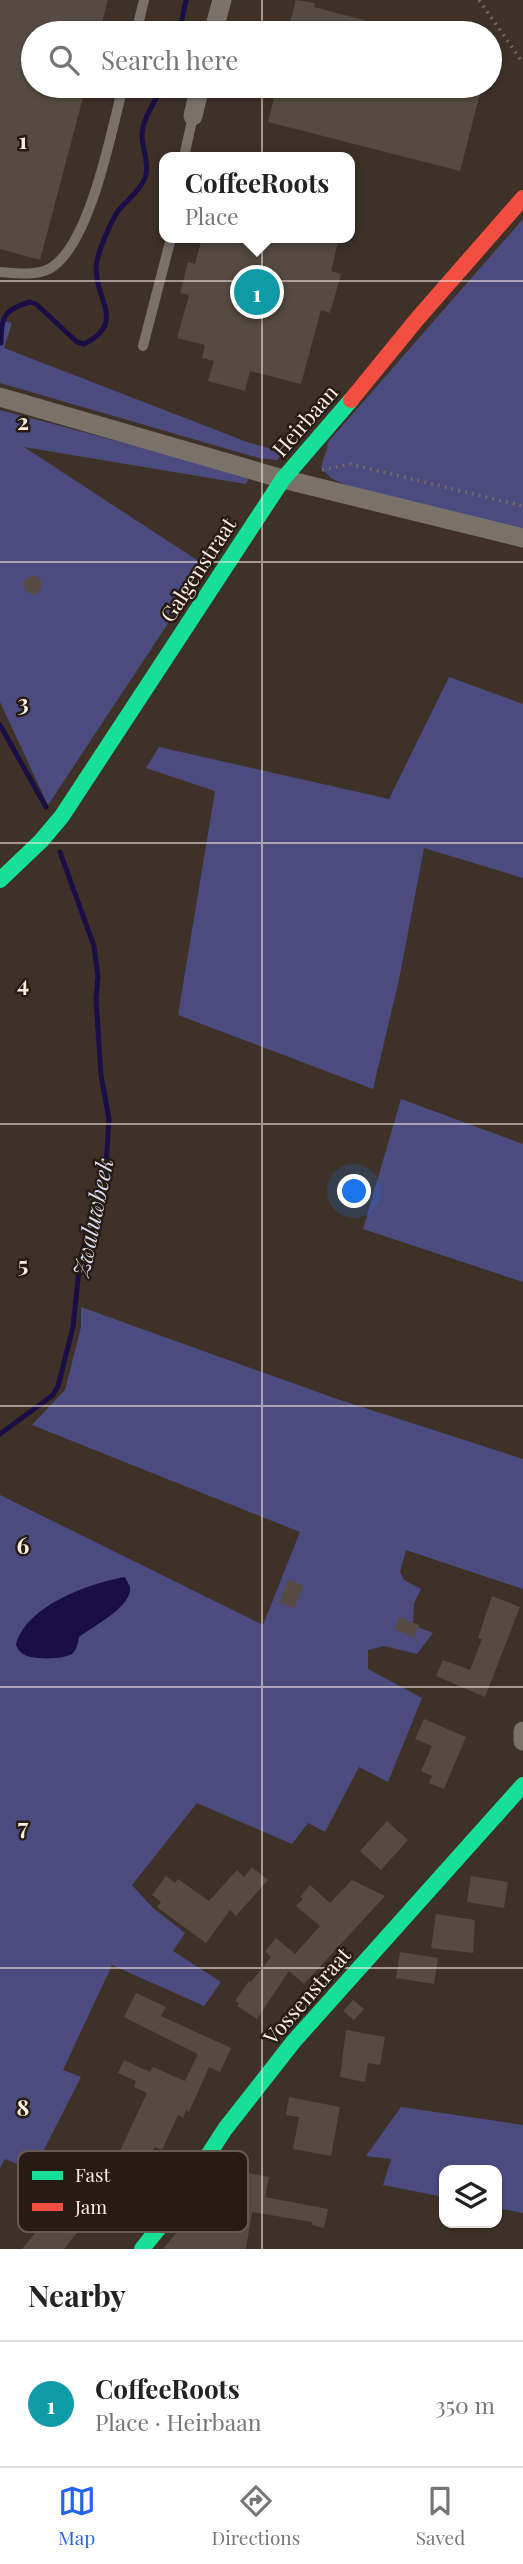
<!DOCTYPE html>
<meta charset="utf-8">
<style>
body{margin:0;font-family:"Playfair Display",serif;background:#f6f6f6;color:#222}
.controls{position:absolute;right:21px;bottom:21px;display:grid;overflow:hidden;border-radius:14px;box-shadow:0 2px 5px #0004}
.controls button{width:63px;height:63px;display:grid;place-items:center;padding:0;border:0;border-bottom:2px solid #e0e0e0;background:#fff;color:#222;font:35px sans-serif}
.you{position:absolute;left:355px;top:1192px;width:24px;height:24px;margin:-18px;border:5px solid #fff;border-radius:50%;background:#1a73e8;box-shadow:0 0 0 10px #1a73e833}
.badge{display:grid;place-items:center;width:46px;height:46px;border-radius:50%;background:#2563eb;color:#fff;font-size:23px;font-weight:700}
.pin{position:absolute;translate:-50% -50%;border:4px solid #fff;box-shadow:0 2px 7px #0006}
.popup{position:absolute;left:159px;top:152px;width:196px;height:91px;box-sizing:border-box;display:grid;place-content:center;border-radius:14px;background:#fff;filter:drop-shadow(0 2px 5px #0005);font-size:23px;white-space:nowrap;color:#767676}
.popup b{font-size:26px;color:#222}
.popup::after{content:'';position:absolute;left:50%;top:100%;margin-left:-14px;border:14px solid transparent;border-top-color:#fff}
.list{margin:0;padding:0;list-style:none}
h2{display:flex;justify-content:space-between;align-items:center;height:91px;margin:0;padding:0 28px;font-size:30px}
h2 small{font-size:23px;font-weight:400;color:#767676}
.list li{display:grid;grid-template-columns:46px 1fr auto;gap:21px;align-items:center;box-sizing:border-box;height:126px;padding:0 28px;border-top:2px solid #e0e0e0}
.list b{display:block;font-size:26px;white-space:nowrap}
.list p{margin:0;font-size:23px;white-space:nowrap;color:#767676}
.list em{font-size:23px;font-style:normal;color:#767676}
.icon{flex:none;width:38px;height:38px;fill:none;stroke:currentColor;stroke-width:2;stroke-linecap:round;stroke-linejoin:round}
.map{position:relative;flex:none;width:523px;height:2249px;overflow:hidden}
.search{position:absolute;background:#fff;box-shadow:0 2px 5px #0004;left:21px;right:21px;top:21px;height:77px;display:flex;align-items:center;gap:18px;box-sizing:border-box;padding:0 24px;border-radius:38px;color:#767676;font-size:26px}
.sheet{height:217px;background:#fff}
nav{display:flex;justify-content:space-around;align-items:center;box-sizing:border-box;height:98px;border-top:2px solid #e0e0e0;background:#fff;font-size:19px;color:#767676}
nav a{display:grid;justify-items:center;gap:4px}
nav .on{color:#2563eb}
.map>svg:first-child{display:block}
.green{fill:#4c4b80}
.water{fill:#190e46}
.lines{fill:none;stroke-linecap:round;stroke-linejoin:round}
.stream{stroke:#190e46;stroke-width:5}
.building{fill:#554b42}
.path{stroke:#736962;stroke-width:3.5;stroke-dasharray:2 5;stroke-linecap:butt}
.lane{stroke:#7a7169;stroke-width:10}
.street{stroke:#7a7169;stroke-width:19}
.fast{stroke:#16e098;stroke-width:16}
.jam{stroke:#f24e42;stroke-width:16}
.grid{fill:none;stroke:#fcede1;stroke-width:2;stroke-opacity:0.55}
.labels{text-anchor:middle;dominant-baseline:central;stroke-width:5;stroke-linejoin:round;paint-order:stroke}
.street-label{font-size:21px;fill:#fcede1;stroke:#261c13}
.water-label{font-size:23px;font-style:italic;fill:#dadcf0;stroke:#261c13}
.key{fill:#261c13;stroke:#665b51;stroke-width:2}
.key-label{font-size:19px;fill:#fcede1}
.grid-label{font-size:23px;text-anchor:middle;font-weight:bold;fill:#fcede1;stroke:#261c13;stroke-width:5;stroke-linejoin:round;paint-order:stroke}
</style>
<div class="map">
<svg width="523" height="2249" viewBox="0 0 523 2249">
<rect width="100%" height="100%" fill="#3e3228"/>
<g class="green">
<polygon points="523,219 523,530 348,486 331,478 321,468 329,441"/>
<polygon points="0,320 12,323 4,348 247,442 283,452 277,460 259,458 0,383"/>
<polygon points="0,410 250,476 246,484 24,447 206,566 48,805 0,702"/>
<polygon points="449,677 523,704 523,878 424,848 399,980 373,1089 178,1015 215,791 146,768 159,747 389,799"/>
<polygon points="401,1099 523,1144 523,1282 363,1229"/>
<polygon points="81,1307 337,1399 523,1459 523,1589 406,1550 400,1572 404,1580 421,1589 414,1603 413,1625 433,1633 417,1654 384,1646 368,1650 368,1669 422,1698 388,1782 359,1767 325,1832 308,1823 292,1844 197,1803 132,1885 153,1908 185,1933 173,1951 221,1982 204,2006 112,1965 63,2070 81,2077 33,2171 5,2159 0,2168 0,1495 263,1625 300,1532 32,1425 65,1390 81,1327"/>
<polygon points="401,2107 523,2125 523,2213 497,2208 497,2170 444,2170 444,2197 383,2185 391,2159 366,2156"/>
</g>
<path class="water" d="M125,1577C125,1578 130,1586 130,1587C133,1606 92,1627 79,1637C78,1642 77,1649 73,1653C66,1660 31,1660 23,1654C19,1651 18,1649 16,1645C25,1606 90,1583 125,1577Z"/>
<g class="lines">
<g class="stream">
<polyline points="179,33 186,0"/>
<path d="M1,343C1,317 3,310 30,302L36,304L77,342L84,344C130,321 90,297 97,260C100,248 111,221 118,211C126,201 141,190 145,178C150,164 142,149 142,135C142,119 156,100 163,86"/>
<polyline points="0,725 46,807"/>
<polyline points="0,1434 53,1395 58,1386 73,1327 80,1260 106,1167 109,1119 101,1075 96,999 98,977 94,946 60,852"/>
</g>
</g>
<g class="building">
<polygon points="0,0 108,0 99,33 33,33 33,86 86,86 40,260 0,249"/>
<polygon points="296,0 315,3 314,7 398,29 397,33 287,33"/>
<polygon points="277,86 482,86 460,171 268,122"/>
<polygon points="202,238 339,238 331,271 341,274 330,313 321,310 301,384 250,371 245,391 208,381 214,361 202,358 205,345 177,338 189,295 180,293 188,262 195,264"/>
<circle cx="33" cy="585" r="9"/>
<polygon points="289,1579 304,1586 294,1608 279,1602"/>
<polygon points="492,1596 520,1607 485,1697 436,1676 443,1660 470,1670 482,1639 478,1638"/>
<polygon points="399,1617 419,1625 414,1638 394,1629"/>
<polygon points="424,1719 466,1737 444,1789 429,1783 432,1776 421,1771 432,1746 415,1739"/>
<polygon points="387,1821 408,1840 381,1870 360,1851"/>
<polygon points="252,1867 268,1880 236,1916 230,1910 206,1943 157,1907 161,1902 152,1895 166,1876 175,1883 178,1879 209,1901 237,1870 244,1877"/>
<polygon points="471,1876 508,1882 504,1908 467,1902"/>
<polygon points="352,1880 385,1896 304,1984 289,1971 257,2019 237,2006 239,2003 235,2001 249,1981 251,1982 271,1957 265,1951 276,1938 295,1954 320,1926 296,1906 303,1899 300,1897 310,1885 330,1903"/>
<polygon points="436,1914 475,1920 473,1953 431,1948"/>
<polygon points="400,1952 438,1958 434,1984 396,1978"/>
<polygon points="136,1993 166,2007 161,2016 231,2048 220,2072 209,2067 189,2112 186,2110 183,2118 178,2115 162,2150 155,2147 152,2151 151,2150 128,2200 108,2190 121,2159 117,2157 147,2093 134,2087 136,2081 118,2073 124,2060 150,2072 153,2067 185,2081 198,2054 124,2017"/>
<polygon points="353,2000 364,2009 354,2020 343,2011"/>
<polygon points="346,2030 385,2037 380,2065 368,2063 365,2082 340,2077"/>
<polygon points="289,2097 340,2107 331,2156 293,2149 299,2117 286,2115"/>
<polygon points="237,2171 269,2177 265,2197 328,2209 324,2228 312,2225 312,2222 252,2212 246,2249 163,2249 182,2226 192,2234 203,2220 216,2222 218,2206 230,2208"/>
<polygon points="63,2199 88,2219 64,2249 22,2249"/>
</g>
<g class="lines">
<g class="path">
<polyline points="479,0 523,63"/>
<polyline points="322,470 350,464 523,506"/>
</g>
<g class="lane">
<polyline points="136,33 144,0"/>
<polyline points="184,157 193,116"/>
<path d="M0,272C15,273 35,276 49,269C90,247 112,129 123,86"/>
<polyline points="143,346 171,238"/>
</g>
<g class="street">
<polyline points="213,33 222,0"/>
<polyline points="193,116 200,86"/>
<polyline points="0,397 283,479 523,538"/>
<polyline points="523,1731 523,1741"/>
</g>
<g class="fast">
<polyline points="0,880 41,841 62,816 283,479 351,400"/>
<polyline points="142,2249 170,2214 225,2129 294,2041 523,1785"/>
</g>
<polyline class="jam" points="351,400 418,318 523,198"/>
</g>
<path class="grid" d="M262,0V33M262,86V2249M0,281H523M0,562H523M0,843H523M0,1124H523M0,1406H523M0,1687H523M0,1968H523"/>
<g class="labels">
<g class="street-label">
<text transform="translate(304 420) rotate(-49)">Heirbaan</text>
<text transform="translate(197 569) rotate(-57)">Galgenstraat</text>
<text transform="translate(306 1995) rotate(-49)">Vossenstraat</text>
</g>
<g class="water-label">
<text transform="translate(92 1217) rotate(-78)">Zwaluwbeek</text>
</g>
</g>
<rect x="18" y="2151" width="230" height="81" rx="10" class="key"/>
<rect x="32" y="2171" width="31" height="9" fill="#16e098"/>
<rect x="32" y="2203" width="31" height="8" fill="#f24e42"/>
<g class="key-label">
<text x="75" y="2182">Fast</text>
<text x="75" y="2214">Jam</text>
</g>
<g class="grid-label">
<text x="23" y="149">1</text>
<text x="23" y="430">2</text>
<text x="23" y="711">3</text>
<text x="23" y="992">4</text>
<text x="23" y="1273">5</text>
<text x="23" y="1554">6</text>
<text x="23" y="1835">7</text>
<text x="23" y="2116">8</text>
</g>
</svg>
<div class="controls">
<button><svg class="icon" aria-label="layers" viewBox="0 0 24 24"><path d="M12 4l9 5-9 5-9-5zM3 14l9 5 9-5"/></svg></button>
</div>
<div class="you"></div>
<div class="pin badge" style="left:257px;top:292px;background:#0f9aa8">1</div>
<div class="popup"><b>CoffeeRoots</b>Place</div>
<div class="search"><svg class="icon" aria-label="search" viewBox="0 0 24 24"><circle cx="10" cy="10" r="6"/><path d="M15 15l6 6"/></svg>Search here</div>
</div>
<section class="sheet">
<h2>Nearby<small></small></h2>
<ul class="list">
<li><span class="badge" style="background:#0f9aa8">1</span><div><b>CoffeeRoots</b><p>Place · Heirbaan</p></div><em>350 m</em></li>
</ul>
</section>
<nav>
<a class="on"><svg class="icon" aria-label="map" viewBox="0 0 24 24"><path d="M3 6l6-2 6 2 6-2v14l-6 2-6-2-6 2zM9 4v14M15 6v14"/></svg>Map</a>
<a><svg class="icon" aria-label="directions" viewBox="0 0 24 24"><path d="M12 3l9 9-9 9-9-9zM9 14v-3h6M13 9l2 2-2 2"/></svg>Directions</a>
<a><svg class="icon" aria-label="saved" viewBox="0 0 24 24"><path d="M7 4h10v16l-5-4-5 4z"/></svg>Saved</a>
</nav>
